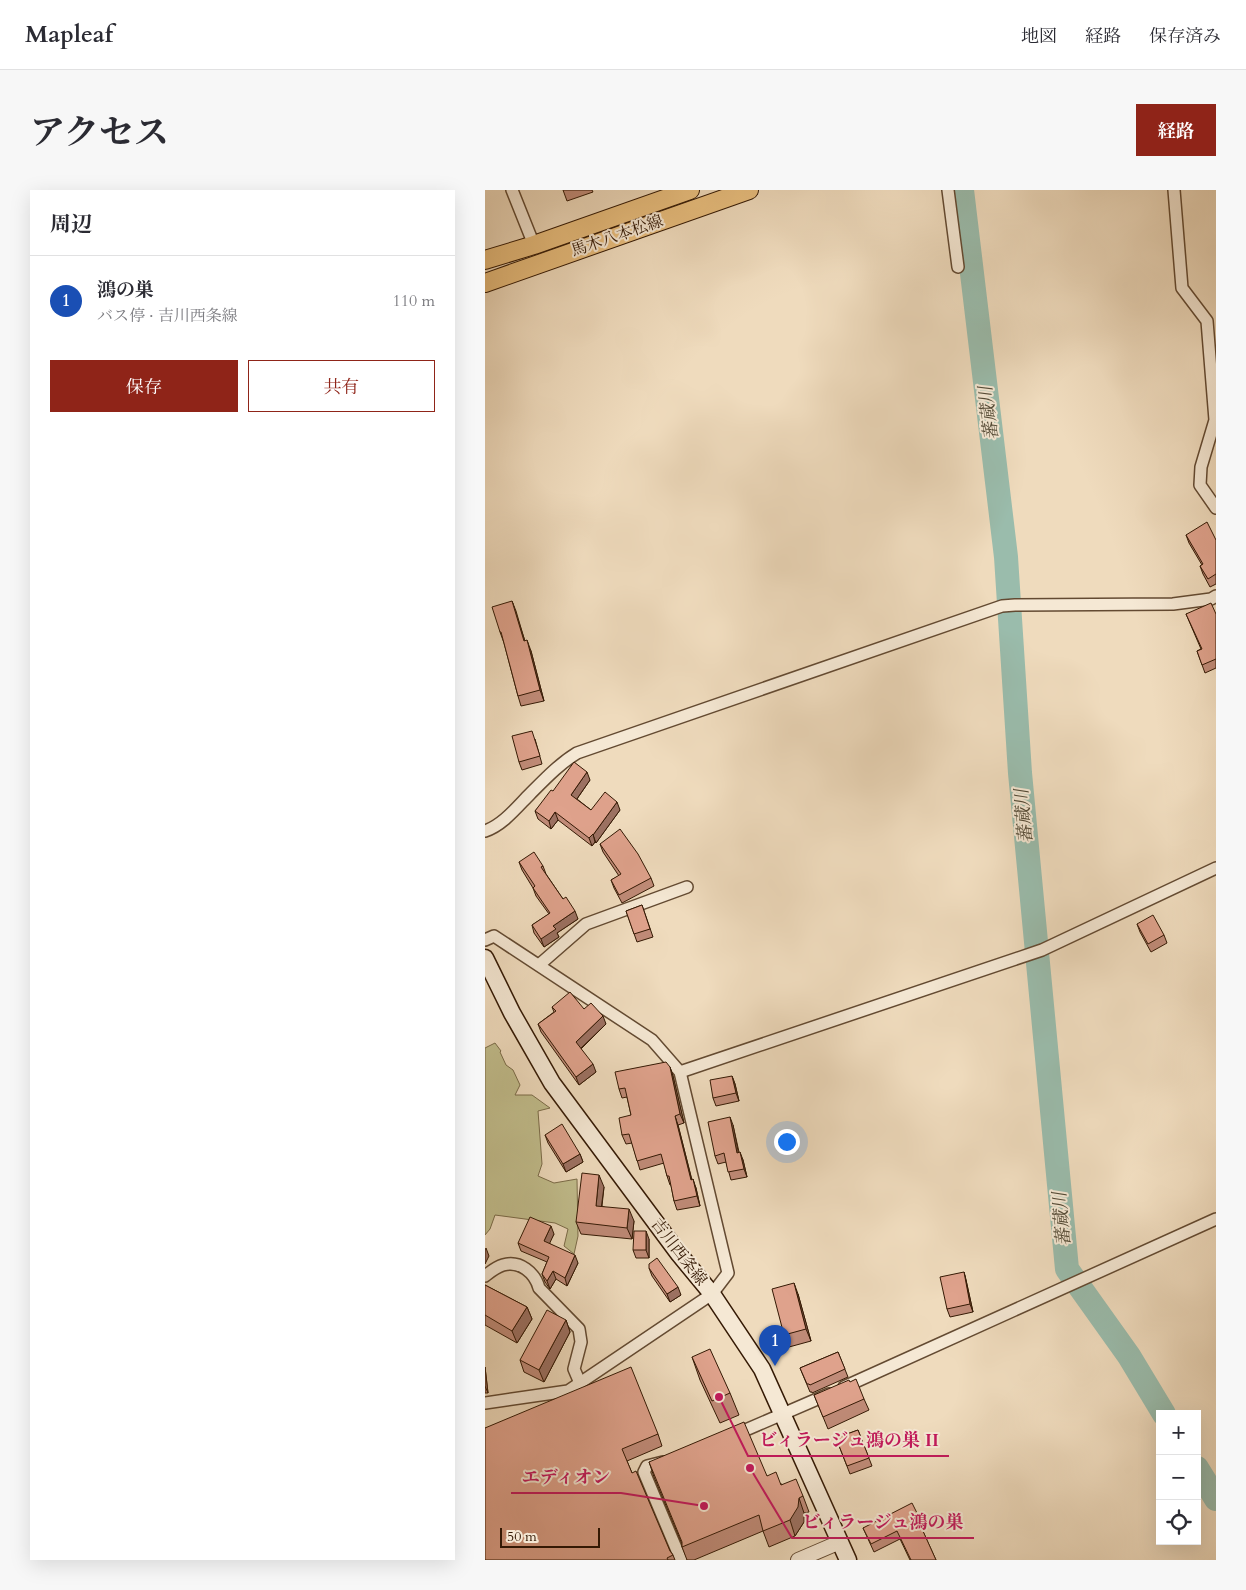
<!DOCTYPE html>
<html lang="ja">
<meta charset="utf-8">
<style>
body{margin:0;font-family:Cardo,"Noto Serif JP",serif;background:#f7f7f7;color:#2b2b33}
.controls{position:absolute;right:15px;bottom:15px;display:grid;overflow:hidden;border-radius:0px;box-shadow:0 5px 20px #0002}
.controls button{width:45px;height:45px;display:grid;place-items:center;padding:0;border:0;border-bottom:1px solid #e1e1e2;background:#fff;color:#2b2b33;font:25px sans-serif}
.scale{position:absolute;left:15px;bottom:12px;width:100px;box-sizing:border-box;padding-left:5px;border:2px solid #341904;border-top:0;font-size:14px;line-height:18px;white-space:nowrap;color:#341904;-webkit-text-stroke:4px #f5e8d4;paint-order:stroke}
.you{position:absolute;left:301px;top:951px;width:18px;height:18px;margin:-12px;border:4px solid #fff;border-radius:50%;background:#1a73e8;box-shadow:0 0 0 8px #1a73e833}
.badge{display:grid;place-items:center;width:32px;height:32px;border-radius:50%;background:#8f2418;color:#fff;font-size:16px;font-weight:700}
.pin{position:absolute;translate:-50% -41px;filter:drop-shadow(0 1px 2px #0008)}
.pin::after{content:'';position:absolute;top:26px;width:18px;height:15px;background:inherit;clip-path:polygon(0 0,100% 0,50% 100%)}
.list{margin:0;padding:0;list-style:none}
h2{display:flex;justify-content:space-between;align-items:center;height:65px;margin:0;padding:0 20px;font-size:21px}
h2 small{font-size:16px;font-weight:400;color:#7c7c81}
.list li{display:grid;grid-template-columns:32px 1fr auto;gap:15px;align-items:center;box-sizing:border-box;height:90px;padding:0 20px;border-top:1px solid #e1e1e2}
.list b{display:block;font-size:19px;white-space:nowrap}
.list p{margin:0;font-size:16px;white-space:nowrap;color:#7c7c81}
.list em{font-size:16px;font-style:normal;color:#7c7c81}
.actions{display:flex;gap:10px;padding:15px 20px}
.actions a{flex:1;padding:11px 0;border:1px solid #8f2418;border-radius:0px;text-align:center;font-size:18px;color:#8f2418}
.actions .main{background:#8f2418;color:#fff}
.icon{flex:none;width:28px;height:28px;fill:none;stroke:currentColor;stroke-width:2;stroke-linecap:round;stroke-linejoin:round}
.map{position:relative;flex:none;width:731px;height:1370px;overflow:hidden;border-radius:0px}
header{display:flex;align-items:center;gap:30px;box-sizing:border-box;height:70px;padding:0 25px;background:#fff;border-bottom:1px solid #e1e1e2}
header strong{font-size:24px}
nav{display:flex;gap:28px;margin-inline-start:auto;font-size:18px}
.intro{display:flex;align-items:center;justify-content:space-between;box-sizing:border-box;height:120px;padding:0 30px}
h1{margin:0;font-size:35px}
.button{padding:12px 22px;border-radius:0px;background:#8f2418;color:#fff;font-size:18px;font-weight:700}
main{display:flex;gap:30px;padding:0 30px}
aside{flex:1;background:#fff;border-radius:0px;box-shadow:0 5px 20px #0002}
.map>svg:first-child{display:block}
.green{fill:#c1bd8c;stroke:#7a6b48}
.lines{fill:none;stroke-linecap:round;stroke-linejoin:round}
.river{stroke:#9abcac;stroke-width:24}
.minor-casing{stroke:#634a32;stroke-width:14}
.tertiary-casing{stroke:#634a32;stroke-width:16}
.secondary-casing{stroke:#341904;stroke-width:19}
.primary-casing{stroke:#341904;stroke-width:20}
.minor{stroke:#f5e8d4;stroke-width:11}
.tertiary{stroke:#f5e8d4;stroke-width:14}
.secondary{stroke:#f5e8d4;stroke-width:16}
.primary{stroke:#e8be7e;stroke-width:18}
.wall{fill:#c08b78;stroke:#341904}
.shaded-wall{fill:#9c7162;stroke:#341904}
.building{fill:#dfa28c;stroke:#341904}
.labels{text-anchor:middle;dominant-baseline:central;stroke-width:4;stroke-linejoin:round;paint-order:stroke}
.street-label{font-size:16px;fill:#341904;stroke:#f5e8d4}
.water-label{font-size:18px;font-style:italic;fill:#534a36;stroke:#f5e8d4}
.leader{fill:none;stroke:#c2185b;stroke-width:2}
.callout-dot{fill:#c2185b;stroke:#f5e8d4;stroke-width:2}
.callout-label{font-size:18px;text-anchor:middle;font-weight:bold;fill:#c2185b;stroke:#f5e8d4;stroke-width:4;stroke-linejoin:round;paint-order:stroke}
</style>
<header>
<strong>Mapleaf</strong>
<nav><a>地図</a><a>経路</a><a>保存済み</a></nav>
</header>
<div class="intro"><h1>アクセス</h1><a class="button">経路</a></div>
<main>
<aside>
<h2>周辺<small></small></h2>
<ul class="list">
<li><span class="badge" style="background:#1a4fb4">1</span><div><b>鴻の巣</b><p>バス停 · 吉川西条線</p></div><em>110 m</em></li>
</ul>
<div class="actions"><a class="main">保存</a><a>共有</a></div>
</aside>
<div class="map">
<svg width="731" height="1370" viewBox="0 0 731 1370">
<rect width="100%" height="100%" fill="#efdbbd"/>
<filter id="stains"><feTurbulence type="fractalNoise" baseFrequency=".004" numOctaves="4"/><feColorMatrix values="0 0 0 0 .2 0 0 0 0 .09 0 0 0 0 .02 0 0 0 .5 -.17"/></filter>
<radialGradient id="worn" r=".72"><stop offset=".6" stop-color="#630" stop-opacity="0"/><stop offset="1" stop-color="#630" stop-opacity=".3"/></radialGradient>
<polygon class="green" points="10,853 16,861 15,862 21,875 28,880 35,895 30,905 47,905 65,918 53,921 57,974 53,986 69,993 92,989 93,1046 89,1064 79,1056 83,1039 70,1033 10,1025 5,1039 0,1045 0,858"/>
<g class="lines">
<g class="river">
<polyline points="477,0 521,367 535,583 582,1079 644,1166 679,1224"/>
<polyline points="712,1278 731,1309"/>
</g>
<defs>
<g id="minor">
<polyline points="27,0 49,55"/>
<polyline points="463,0 473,77"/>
<polyline points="689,0 697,98 722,131 730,230 716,277 715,295 731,318"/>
<path d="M0,641C18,635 32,617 45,604C60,589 74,574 92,563L517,416L530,415L688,414L726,409L731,406"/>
<polyline points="0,750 9,746 167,850 195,882 243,1083 227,1104 83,1201 0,1213"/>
<polyline points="54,775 101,734 202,697"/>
<polyline points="195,882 557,760 731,678"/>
<path d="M0,1086C5,1082 11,1077 18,1075C35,1070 50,1083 54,1098L94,1139L96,1152L89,1179L95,1193"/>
<polyline points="359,1197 731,1029"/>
<polyline points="249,1245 344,1204"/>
<polyline points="178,1272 162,1276 159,1282 196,1370"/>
</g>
<polyline id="tertiary" points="313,1370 355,1352"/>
<polyline id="secondary" points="0,768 27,823 67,893 194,1064 227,1104 277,1179 363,1370"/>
<g id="primary">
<polyline points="0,70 49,55 205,0"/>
<polyline points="0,93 264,0"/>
</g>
</defs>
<use href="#minor" class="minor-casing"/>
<use href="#tertiary" class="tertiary-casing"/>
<use href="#secondary" class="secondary-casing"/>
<use href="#primary" class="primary-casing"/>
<use href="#minor" class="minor"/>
<use href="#tertiary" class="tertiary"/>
<use href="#secondary" class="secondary"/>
<use href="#primary" class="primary"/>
</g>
<g class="wall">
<polygon points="78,0 107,0 108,2 82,11"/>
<polygon points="701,345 731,350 731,394 725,397 718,384 715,376 717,375 704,353"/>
<polygon points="27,411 40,451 46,461 59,511 36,516 33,506 19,453 15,442"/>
<polygon points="701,424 731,424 731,478 720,483 712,461 716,459"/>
<polygon points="50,549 57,574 37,580 34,572"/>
<polygon points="105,590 92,609 106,620 135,620 111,653 110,652 107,656 73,630 66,639 53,629 50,621 68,601"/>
<polygon points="115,654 166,688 169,696 137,713 129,698 126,690 134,686 118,662"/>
<polygon points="34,672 58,676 61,684 78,709 93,729 72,743 74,747 59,757 49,743 47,735 64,724 51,706 48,698 37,680"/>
<polygon points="157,715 168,747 152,752 141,721"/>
<polygon points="652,734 679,745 682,753 666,762 655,742"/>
<polygon points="67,817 99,819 121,834 96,859 111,882 94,895 56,842 53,834 69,822"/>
<polygon points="185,877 188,886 199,933 193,935 207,990 211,998 215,1016 192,1020 189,1011 186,995 185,995 182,986 179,973 155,980 147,953 141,954 137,945 146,925 142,907 137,908 134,899"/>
<polygon points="247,886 250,894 254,911 231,916 228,908"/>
<polygon points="248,935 254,962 258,970 262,987 246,990 241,972 233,974 230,966"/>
<polygon points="60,945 95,964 98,972 81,982 63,953"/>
<polygon points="119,997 117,1016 149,1031 147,1049 96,1044 91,1032"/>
<polygon points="69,1044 64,1053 93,1073 82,1096 71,1089 65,1099 60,1092 57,1084 62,1072 36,1061 33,1053"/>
<polygon points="164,1049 164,1068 151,1068 148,1060"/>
<polygon points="164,1078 196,1105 185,1112 167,1086"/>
<polygon points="479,1082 481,1090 488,1122 465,1127 462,1119"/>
<polygon points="0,1095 42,1117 47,1129 32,1153 0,1135"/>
<polygon points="313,1104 326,1151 304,1157 299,1145"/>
<polygon points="81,1130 85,1142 59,1192 39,1182 35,1170"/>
<polygon points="353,1162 363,1187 327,1203 327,1202 325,1202 315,1178"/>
<polygon points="207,1167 245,1203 254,1225 235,1233 215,1190"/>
<polygon points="0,1177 3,1203 0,1203"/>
<polygon points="365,1192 379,1209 384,1220 343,1239 329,1205"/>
<polygon points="0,1238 173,1244 177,1256 142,1271 147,1283 185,1361 188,1365 190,1370 0,1370"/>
<polygon points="373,1240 387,1276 365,1284 351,1248"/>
<polygon points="164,1272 282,1286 318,1306 324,1322 319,1323 319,1332 310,1346 284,1357 278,1341 209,1370 202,1370 197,1357 197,1354 169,1287"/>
<polygon points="435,1329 438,1337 436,1337 451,1370 425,1370 415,1349 389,1362 378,1338"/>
</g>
<g class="shaded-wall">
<polygon points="27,411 31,421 43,462 39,451"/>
<polygon points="42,450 46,461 59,511 55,500"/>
<polygon points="102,582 105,590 89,613 86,605"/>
<polygon points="132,612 135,620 111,653 108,645"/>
<polygon points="70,622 73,630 66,639 64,631"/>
<polygon points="108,644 110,652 107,656 104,648"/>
<polygon points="90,721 93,729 72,743 74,747 59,757 56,749 68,736"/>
<polygon points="118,826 121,834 94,860 91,852"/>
<polygon points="108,874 111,882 94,895 91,887"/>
<polygon points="185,877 188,886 199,933 195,924"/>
<polygon points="247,886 250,894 254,911 251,903"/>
<polygon points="190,926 193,935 209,999 206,990"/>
<polygon points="245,927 248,935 255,971 252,963"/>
<polygon points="255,962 258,970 262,987 259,979"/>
<polygon points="95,964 98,972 81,982 78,974"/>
<polygon points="114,985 119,997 115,1027 111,1016"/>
<polygon points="208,989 211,998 215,1016 212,1006"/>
<polygon points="144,1019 149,1031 147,1049 142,1038"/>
<polygon points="66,1036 69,1044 62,1059 59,1051"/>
<polygon points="161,1041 164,1049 164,1068 161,1060"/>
<polygon points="1,1058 4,1066 0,1074 0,1060"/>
<polygon points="90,1065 93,1073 82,1096 80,1088"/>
<polygon points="68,1081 71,1089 65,1099 62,1091"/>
<polygon points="479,1082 481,1090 488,1122 485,1114"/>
<polygon points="309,1093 313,1104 326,1151 321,1139"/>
<polygon points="193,1097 196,1105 185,1112 182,1104"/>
<polygon points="42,1117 47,1129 32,1153 27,1141"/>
<polygon points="81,1130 85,1142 59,1192 54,1180"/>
<polygon points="0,1177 3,1203 0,1196"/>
<polygon points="314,1308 319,1323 319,1332 310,1346 305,1330"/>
</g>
<g class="building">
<polygon points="722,332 731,350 731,384 723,389 715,376 718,374 701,345"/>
<polygon points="27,411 39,451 42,450 55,500 33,506 16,442 15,442 7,417"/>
<polygon points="726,413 731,424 731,469 717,475 712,461 717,459 701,424"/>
<polygon points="47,541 55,566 34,572 27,546"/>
<polygon points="89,572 102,582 86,605 106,620 120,602 132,612 108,645 108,644 104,648 70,622 64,631 50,621 66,600 68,601"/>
<polygon points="135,639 153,664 166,688 134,705 126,690 136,684 115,654"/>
<polygon points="49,662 58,676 56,677 78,709 81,707 90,721 68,736 71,739 56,749 47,735 65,723 48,698 50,696 34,672"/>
<polygon points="157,715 165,739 149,744 141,721"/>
<polygon points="668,725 679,745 663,754 652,734"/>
<polygon points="85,802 99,819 106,813 118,826 91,852 108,874 91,887 53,834 71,821 67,817"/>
<polygon points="181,872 185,877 195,924 190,926 206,990 208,989 212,1006 189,1011 184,986 182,986 176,964 152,971 144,944 137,945 134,928 146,925 140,898 134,899 130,882"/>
<polygon points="247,886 251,903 228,908 225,890"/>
<polygon points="245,927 252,963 255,962 259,979 243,982 239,963 230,966 223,932"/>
<polygon points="77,934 95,964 78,974 60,945"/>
<polygon points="97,983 114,985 111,1016 144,1019 142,1038 91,1032"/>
<polygon points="45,1027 66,1036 59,1051 90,1065 80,1088 68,1081 62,1091 57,1084 64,1067 33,1053"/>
<polygon points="149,1041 161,1041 161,1060 148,1060"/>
<polygon points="172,1068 193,1097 182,1104 164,1078 164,1074"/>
<polygon points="479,1082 485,1114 462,1119 455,1087"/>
<polygon points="309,1093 321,1139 299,1145 287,1099"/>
<polygon points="0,1095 42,1117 27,1141 0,1125"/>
<polygon points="62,1120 81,1130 54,1180 35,1170"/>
<polygon points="225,1159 245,1203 227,1211 207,1167"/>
<polygon points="353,1162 360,1179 325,1195 324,1194 322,1194 315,1178"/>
<polygon points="146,1177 173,1244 137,1259 147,1283 151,1281 185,1361 188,1365 182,1368 183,1370 0,1370 0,1238"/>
<polygon points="371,1189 379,1209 338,1227 329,1205 364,1190 365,1192"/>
<polygon points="259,1232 282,1286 291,1282 296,1295 311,1289 318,1306 314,1308 313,1317 305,1330 278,1341 274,1325 197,1357 197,1352 164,1272"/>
<polygon points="373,1240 384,1268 362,1276 351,1248"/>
<polygon points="427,1313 435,1329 433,1330 451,1370 426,1370 412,1341 386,1354 378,1338"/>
</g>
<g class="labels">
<g class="street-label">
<text transform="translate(132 46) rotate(-19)">馬木八本松線</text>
<text transform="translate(194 1062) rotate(52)">吉川西条線</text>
</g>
<g class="water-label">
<text transform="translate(504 223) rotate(-97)">蕃蔵川</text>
<text transform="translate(539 626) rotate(-95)">蕃蔵川</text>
<text transform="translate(577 1029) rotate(-95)">蕃蔵川</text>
</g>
</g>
<path class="leader" d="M234 1207L263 1266H464M219 1316L136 1303H26M265 1278L307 1348H489"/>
<g class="callout-dot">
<circle cx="234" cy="1207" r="5"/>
<circle cx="219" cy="1316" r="5"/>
<circle cx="265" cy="1278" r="5"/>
</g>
<g class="callout-label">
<text x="364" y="1256">ビィラージュ鴻の巣 II</text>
<text x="81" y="1293">エディオン</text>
<text x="398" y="1338">ビィラージュ鴻の巣</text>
</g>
<rect width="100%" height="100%" filter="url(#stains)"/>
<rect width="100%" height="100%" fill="url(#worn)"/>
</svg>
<div class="controls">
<button>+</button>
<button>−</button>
<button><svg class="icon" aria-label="locate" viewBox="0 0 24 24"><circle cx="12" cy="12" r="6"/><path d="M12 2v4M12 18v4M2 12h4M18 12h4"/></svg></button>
</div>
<div class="scale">50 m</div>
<div class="you"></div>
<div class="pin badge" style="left:290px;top:1176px;background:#1a4fb4">1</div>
</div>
</main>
